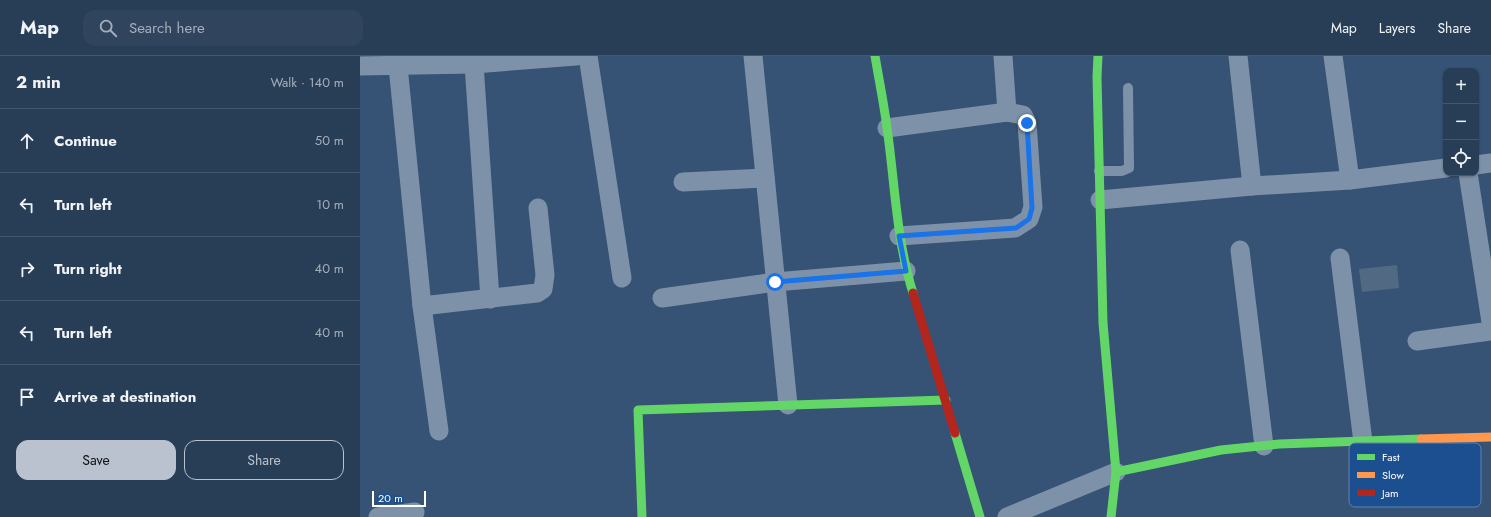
<!DOCTYPE html>
<meta charset="utf-8">
<style>
body{margin:0;font-family:Jost,sans-serif;background:#30455d;color:#f1f3f6}
.controls{position:absolute;right:12px;top:12px;display:grid;overflow:hidden;border-radius:8px;box-shadow:0 1px 3px #0004}
.controls button{width:36px;height:36px;display:grid;place-items:center;padding:0;border:0;border-bottom:1px solid #44576d;background:#283e57;color:#f1f3f6;font:20px sans-serif}
.scale{position:absolute;left:12px;bottom:10px;width:54px;box-sizing:border-box;padding-left:4px;border:2px solid #fff;border-top:0;font-size:11px;line-height:14px;white-space:nowrap;color:#fff;-webkit-text-stroke:3px #1b4f8f;paint-order:stroke}
.stop{position:absolute;width:12px;height:12px;margin:-9px;border:3px solid #1a73e8;border-radius:50%;background:#fff}
.stop.end{background:#1a73e8;border-color:#fff;box-shadow:0 1px 4px #0008}
.list{margin:0;padding:0;list-style:none}
h2{display:flex;justify-content:space-between;align-items:center;height:52px;margin:0;padding:0 16px;font-size:17px}
h2 small{font-size:13px;font-weight:400;color:#a5aeba}
.list li{display:grid;grid-template-columns:26px 1fr auto;gap:12px;align-items:center;box-sizing:border-box;height:64px;padding:0 16px;border-top:1px solid #44576d}
.list b{display:block;font-size:15px;white-space:nowrap}
.list em{font-size:13px;font-style:normal;color:#a5aeba}
.actions{display:flex;gap:8px;padding:12px 16px}
.actions a{flex:1;padding:9px 0;border:1px solid #b9c2ce;border-radius:12px;text-align:center;font-size:14px;color:#b9c2ce}
.actions .main{background:#b9c2ce;color:#111}
.icon{flex:none;width:22px;height:22px;fill:none;stroke:currentColor;stroke-width:2;stroke-linecap:round;stroke-linejoin:round}
.map{position:relative;flex:none;width:1131px;height:461px;overflow:hidden}
header{display:flex;align-items:center;gap:24px;box-sizing:border-box;height:56px;padding:0 20px;background:#283e57;border-bottom:1px solid #44576d}
header strong{font-size:19px}
nav{display:flex;gap:22px;margin-inline-start:auto;font-size:14px}
.search{width:280px;height:36px;background:#30455d;display:flex;align-items:center;gap:10px;box-sizing:border-box;padding:0 14px;border-radius:12px;color:#a5aeba;font-size:15px}
main{display:flex}
aside{flex:1;background:#283e57}
.map>svg:first-child{display:block}
.building{fill:#526984}
.lines{fill:none;stroke-linecap:round;stroke-linejoin:round}
.lane{stroke:#7d92a8;stroke-width:10}
.street{stroke:#7d92a8;stroke-width:19}
.fast{stroke:#63d668;stroke-width:9}
.slow{stroke:#ff974d;stroke-width:9}
.jam{stroke:#b3261e;stroke-width:9}
.route{stroke:#1a73e8;stroke-width:5}
.key{fill:#1b4f8f;stroke:#5f84b1;stroke-width:1}
.key-label{font-size:11px;fill:#fff}
</style>
<header>
<strong>Map</strong>
<div class="search"><svg class="icon" aria-label="search" viewBox="0 0 24 24"><circle cx="10" cy="10" r="6"/><path d="M15 15l6 6"/></svg>Search here</div>
<nav><a>Map</a><a>Layers</a><a>Share</a></nav>
</header>
<main>
<aside>
<h2>2 min<small>Walk · 140 m</small></h2>
<ul class="list">
<li><svg class="icon" aria-label="ahead" viewBox="0 0 24 24"><path d="M12 20V5M6 11l6-6 6 6"/></svg><div><b>Continue</b></div><em>50 m</em></li>
<li><svg class="icon" aria-label="left" viewBox="0 0 24 24"><path d="M17 20v-9H6M10 6l-5 5 5 5"/></svg><div><b>Turn left</b></div><em>10 m</em></li>
<li><svg class="icon" aria-label="right" viewBox="0 0 24 24"><path d="M7 20v-9h11M14 6l5 5-5 5"/></svg><div><b>Turn right</b></div><em>40 m</em></li>
<li><svg class="icon" aria-label="left" viewBox="0 0 24 24"><path d="M17 20v-9H6M10 6l-5 5 5 5"/></svg><div><b>Turn left</b></div><em>40 m</em></li>
<li><svg class="icon" aria-label="arrive" viewBox="0 0 24 24"><path d="M6 21V4h12l-3 4 3 4H6"/></svg><div><b>Arrive at destination</b></div></li>
</ul>
<div class="actions"><a class="main">Save</a><a>Share</a></div>
</aside>
<div class="map">
<svg width="1131" height="461" viewBox="0 0 1131 461">
<rect width="100%" height="100%" fill="#365274"/>
<polygon class="building" points="1037,209 1039,232 1002,236 999,213"/>
<g class="lines">
<polyline class="lane" points="739,115 762,115 769,112 768,32"/>
<g class="street">
<polyline points="37,0 62,250 79,375"/>
<polyline points="228,0 262,222"/>
<polyline points="393,0 428,349"/>
<polyline points="643,0 647,56"/>
<polyline points="878,0 892,130"/>
<polyline points="973,0 990,124"/>
<polyline points="114,8 130,243"/>
<polyline points="0,10 114,8 216,0"/>
<polyline points="527,72 647,56 663,59 667,67 673,151 669,163 655,172 539,180"/>
<polyline points="1116,109 1131,107"/>
<polyline points="1108,117 1131,266"/>
<polyline points="323,126 405,122"/>
<polyline points="740,144 892,130 990,124 1086,112"/>
<polyline points="880,194 904,390"/>
<polyline points="980,202 1003,386"/>
<polyline points="302,242 415,226 546,215"/>
<polyline points="62,250 177,237 183,233 185,219 178,152"/>
<polyline points="1057,285 1131,275"/>
<polyline points="18,461 55,456"/>
<polyline points="647,461 756,416"/>
</g>
<g class="fast">
<path d="M515,0C519,24 524,48 527,72C535,127 536,183 553,237"/>
<polyline points="738,0 737,21 743,267 756,416 751,461"/>
<polyline points="595,377 620,461"/>
<polyline points="756,416 861,394 919,388 1061,383"/>
<polyline points="282,461 278,354 586,344"/>
</g>
<polyline class="slow" points="1061,383 1131,381"/>
<polyline class="jam" points="553,237 595,377"/>
</g>
<g class="lines">
<polyline class="route" points="415,226 546,215 539,180 656,172 669,163 672,152 667,67"/>
</g>
<rect x="989" y="387" width="132" height="64" rx="6" class="key"/>
<rect x="997" y="398" width="18" height="6" fill="#63d668"/>
<rect x="997" y="416" width="18" height="6" fill="#ff974d"/>
<rect x="997" y="434" width="18" height="6" fill="#b3261e"/>
<g class="key-label">
<text x="1022" y="405">Fast</text>
<text x="1022" y="423">Slow</text>
<text x="1022" y="441">Jam</text>
</g>
</svg>
<div class="controls">
<button>+</button>
<button>−</button>
<button><svg class="icon" aria-label="locate" viewBox="0 0 24 24"><circle cx="12" cy="12" r="6"/><path d="M12 2v4M12 18v4M2 12h4M18 12h4"/></svg></button>
</div>
<div class="scale">20 m</div>
<div class="stop" style="left:415px;top:226px"></div>
<div class="stop end" style="left:667px;top:67px"></div>
</div>
</main>
